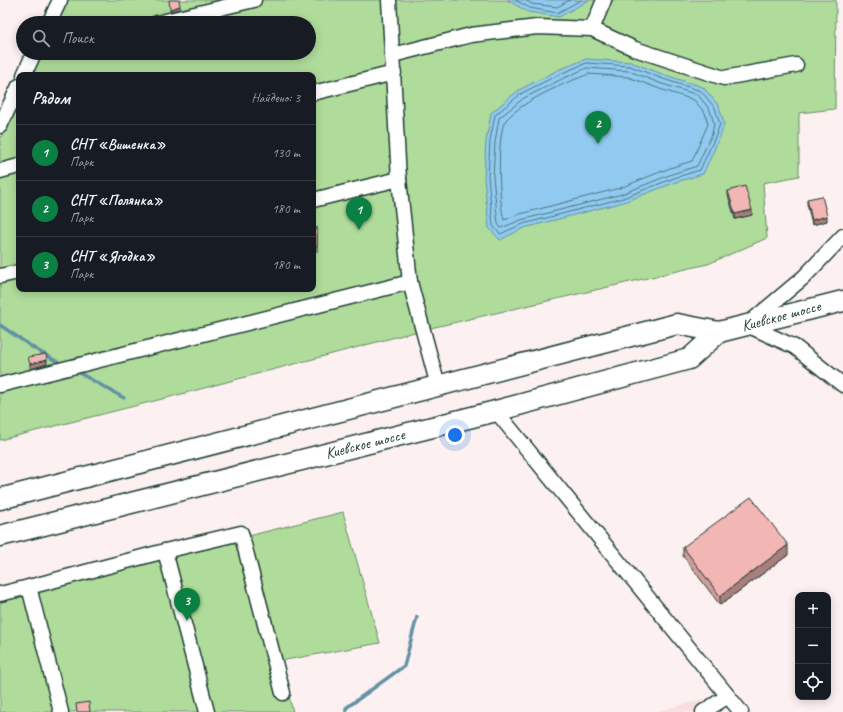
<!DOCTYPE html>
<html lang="ru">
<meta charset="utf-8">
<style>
body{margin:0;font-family:Caveat,sans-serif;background:#242831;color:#f1f3f6}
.controls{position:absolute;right:12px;bottom:12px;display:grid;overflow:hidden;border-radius:8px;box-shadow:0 2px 10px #0003}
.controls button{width:36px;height:36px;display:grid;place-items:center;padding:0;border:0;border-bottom:1px solid #363941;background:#171b24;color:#f1f3f6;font:20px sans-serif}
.you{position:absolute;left:455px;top:435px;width:14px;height:14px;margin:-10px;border:3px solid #fff;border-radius:50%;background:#1a73e8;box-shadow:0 0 0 6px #1a73e833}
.badge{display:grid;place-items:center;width:26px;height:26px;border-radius:50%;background:#0b8043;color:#fff;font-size:13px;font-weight:700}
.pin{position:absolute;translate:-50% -33px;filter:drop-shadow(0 1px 2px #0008)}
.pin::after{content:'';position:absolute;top:21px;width:14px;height:12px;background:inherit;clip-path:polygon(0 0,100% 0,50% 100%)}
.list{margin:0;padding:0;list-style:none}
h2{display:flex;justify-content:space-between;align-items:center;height:52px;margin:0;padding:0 16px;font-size:17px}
h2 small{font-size:13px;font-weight:400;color:#9ea1a6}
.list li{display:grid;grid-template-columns:26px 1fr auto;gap:12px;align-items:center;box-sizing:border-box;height:56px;padding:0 16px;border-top:1px solid #363941}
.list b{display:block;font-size:15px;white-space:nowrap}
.list p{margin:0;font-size:13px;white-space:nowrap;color:#9ea1a6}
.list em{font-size:13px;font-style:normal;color:#9ea1a6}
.icon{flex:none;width:22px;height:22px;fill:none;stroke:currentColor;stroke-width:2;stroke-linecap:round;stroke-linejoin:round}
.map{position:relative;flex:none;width:843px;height:712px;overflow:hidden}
.search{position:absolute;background:#171b24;box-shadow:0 2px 10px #0003;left:16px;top:16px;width:300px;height:44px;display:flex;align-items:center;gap:10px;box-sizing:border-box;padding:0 14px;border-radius:22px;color:#9ea1a6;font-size:15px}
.panel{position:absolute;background:#171b24;box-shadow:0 2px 10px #0003;left:16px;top:72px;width:300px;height:220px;border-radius:8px}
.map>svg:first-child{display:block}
.built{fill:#f9dfde}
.green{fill:#afdc9b;stroke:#678c68}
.water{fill:#91caf0;stroke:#6392a5}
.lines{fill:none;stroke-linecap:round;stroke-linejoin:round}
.shore{stroke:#4d757f;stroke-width:1}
.stream{stroke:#6392a5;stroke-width:3.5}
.minor-casing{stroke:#1f3d34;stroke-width:17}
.highway-casing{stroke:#1f3d34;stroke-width:23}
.minor{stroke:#fff;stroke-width:14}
.highway{stroke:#fff;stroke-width:20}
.wall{fill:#d09d9b;stroke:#1f3d34}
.shaded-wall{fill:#a97f7e;stroke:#1f3d34}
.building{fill:#f2b6b4;stroke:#1f3d34}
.labels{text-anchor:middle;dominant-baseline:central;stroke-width:4;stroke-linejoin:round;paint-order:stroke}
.street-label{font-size:16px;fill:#1f3d34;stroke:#fff}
</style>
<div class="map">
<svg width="843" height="712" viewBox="0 0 843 712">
<rect width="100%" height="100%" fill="#fcf0f0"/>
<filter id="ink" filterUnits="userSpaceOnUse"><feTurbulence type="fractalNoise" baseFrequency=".025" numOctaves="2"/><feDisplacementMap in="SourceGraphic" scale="8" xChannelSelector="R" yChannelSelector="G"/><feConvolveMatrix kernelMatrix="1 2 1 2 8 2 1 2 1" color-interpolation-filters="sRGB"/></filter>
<g filter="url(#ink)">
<polygon class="built" points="704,699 715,712 655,712"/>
<g class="green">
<polygon points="68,0 836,0 835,109 799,113 799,176 763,183 767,238 708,264 422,330 174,396 0,440 0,139 19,101 19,289 313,289 313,75 32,75 43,53 309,53 309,23 57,23"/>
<polygon points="343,512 380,643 280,661 293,712 0,712 0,599"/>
</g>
<g class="water">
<polygon points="507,0 589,0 559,17 528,12"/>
<polygon points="586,59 631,62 665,75 703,87 719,106 724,124 720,137 703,174 676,182 624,202 524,228 500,240 489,228 484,178 486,141 491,113 519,90 558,70"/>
</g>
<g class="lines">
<g class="shore">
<polyline points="515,0 530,8 557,13 581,0"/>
<polyline points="525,0 532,4 557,7 570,0"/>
<polygon points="587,63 630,66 663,79 701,91 715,108 720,124 716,135 700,170 674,178 623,198 523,224 500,234 493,226 488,177 490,141 495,115 522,93 560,74"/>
<polygon points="587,68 629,71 662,84 698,95 710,110 714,124 712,134 697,166 672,174 622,194 521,220 501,228 498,224 493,177 495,142 499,118 524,98 562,79"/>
<path d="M589,74L628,77L660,89L694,100L705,113L708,124L692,161L670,168L620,188L520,214L504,220C499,206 496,131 506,120C524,100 564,83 589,74Z"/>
</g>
<g class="stream">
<polyline points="0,325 35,349 63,365"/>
<polyline points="74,370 124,398"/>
<polyline points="346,712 346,708 404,666 417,617"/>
</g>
<defs>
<g id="minor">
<polyline points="389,0 399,179 410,282 438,386"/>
<polyline points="49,23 60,0"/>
<polyline points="157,23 254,0"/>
<polyline points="592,29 604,0"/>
<polyline points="393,55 471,35 537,27 592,29 635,49 724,78 796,65"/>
<polyline points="24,75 34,53"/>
<polyline points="313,93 394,73"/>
<polyline points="0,126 19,86"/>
<polyline points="0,171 19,166"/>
<polyline points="313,200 399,179"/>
<polyline points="843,236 804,277 747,325 795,347 843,385"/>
<polyline points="0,276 19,272"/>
<polyline points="0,385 410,282"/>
<polyline points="496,411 741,712"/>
<polyline points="165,551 241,533 283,693"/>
<polyline points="29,587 165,551 207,712"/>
<polyline points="0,594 29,587 61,712"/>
<polyline points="703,712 728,696"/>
</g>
<g id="highway">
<polyline points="0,499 677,324 719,332 843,301"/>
<polyline points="0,536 496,411 689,359 719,332"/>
</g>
</defs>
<use href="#minor" class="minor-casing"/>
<use href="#highway" class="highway-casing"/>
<use href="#minor" class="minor"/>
<use href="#highway" class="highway"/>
</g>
<g class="wall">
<polygon points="728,191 752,215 735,219 728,195"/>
<polygon points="807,199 827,221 812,225 807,204"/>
<rect x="313" y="228" width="4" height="23"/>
<polygon points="683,547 788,555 720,605 683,556"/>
</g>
<g class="shaded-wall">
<polygon points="180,6 180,9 170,11 170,9"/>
<polygon points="752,210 752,215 735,219 735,214"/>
<polygon points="827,216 827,221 812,225 812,220"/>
<polygon points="47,360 47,364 30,369 30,364"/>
<polygon points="788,545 788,555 720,605 720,596"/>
</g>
<g class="building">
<polygon points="169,0 179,0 180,6 170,9"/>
<polygon points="745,186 752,210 735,214 728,191"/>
<polygon points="822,196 827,216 812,220 807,199"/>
<rect x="313" y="228" width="4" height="18"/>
<polygon points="46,354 47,360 30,364 28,357"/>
<polygon points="751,497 788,545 720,596 683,547"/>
<polygon points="89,702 90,712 77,712 76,704"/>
</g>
</g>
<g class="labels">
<g class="street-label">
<text transform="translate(781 316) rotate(-15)">Киевское шоссе</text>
<text transform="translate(365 444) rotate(-14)">Киевское шоссе</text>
</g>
</g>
</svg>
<div class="controls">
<button>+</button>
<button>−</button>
<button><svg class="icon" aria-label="locate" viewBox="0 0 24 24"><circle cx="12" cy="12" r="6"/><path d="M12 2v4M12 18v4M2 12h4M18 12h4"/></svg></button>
</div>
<div class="you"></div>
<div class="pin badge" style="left:359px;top:230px">1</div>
<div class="pin badge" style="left:598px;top:144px">2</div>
<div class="pin badge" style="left:187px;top:621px">3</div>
<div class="search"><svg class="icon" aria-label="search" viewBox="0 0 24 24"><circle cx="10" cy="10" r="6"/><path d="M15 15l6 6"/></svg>Поиск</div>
<section class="panel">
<h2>Рядом<small>Найдено: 3</small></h2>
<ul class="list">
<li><span class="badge">1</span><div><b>СНТ «Вишенка»</b><p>Парк</p></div><em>130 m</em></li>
<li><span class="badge">2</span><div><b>СНТ «Полянка»</b><p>Парк</p></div><em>180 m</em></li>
<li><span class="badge">3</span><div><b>СНТ «Ягодка»</b><p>Парк</p></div><em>180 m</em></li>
</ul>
</section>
</div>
